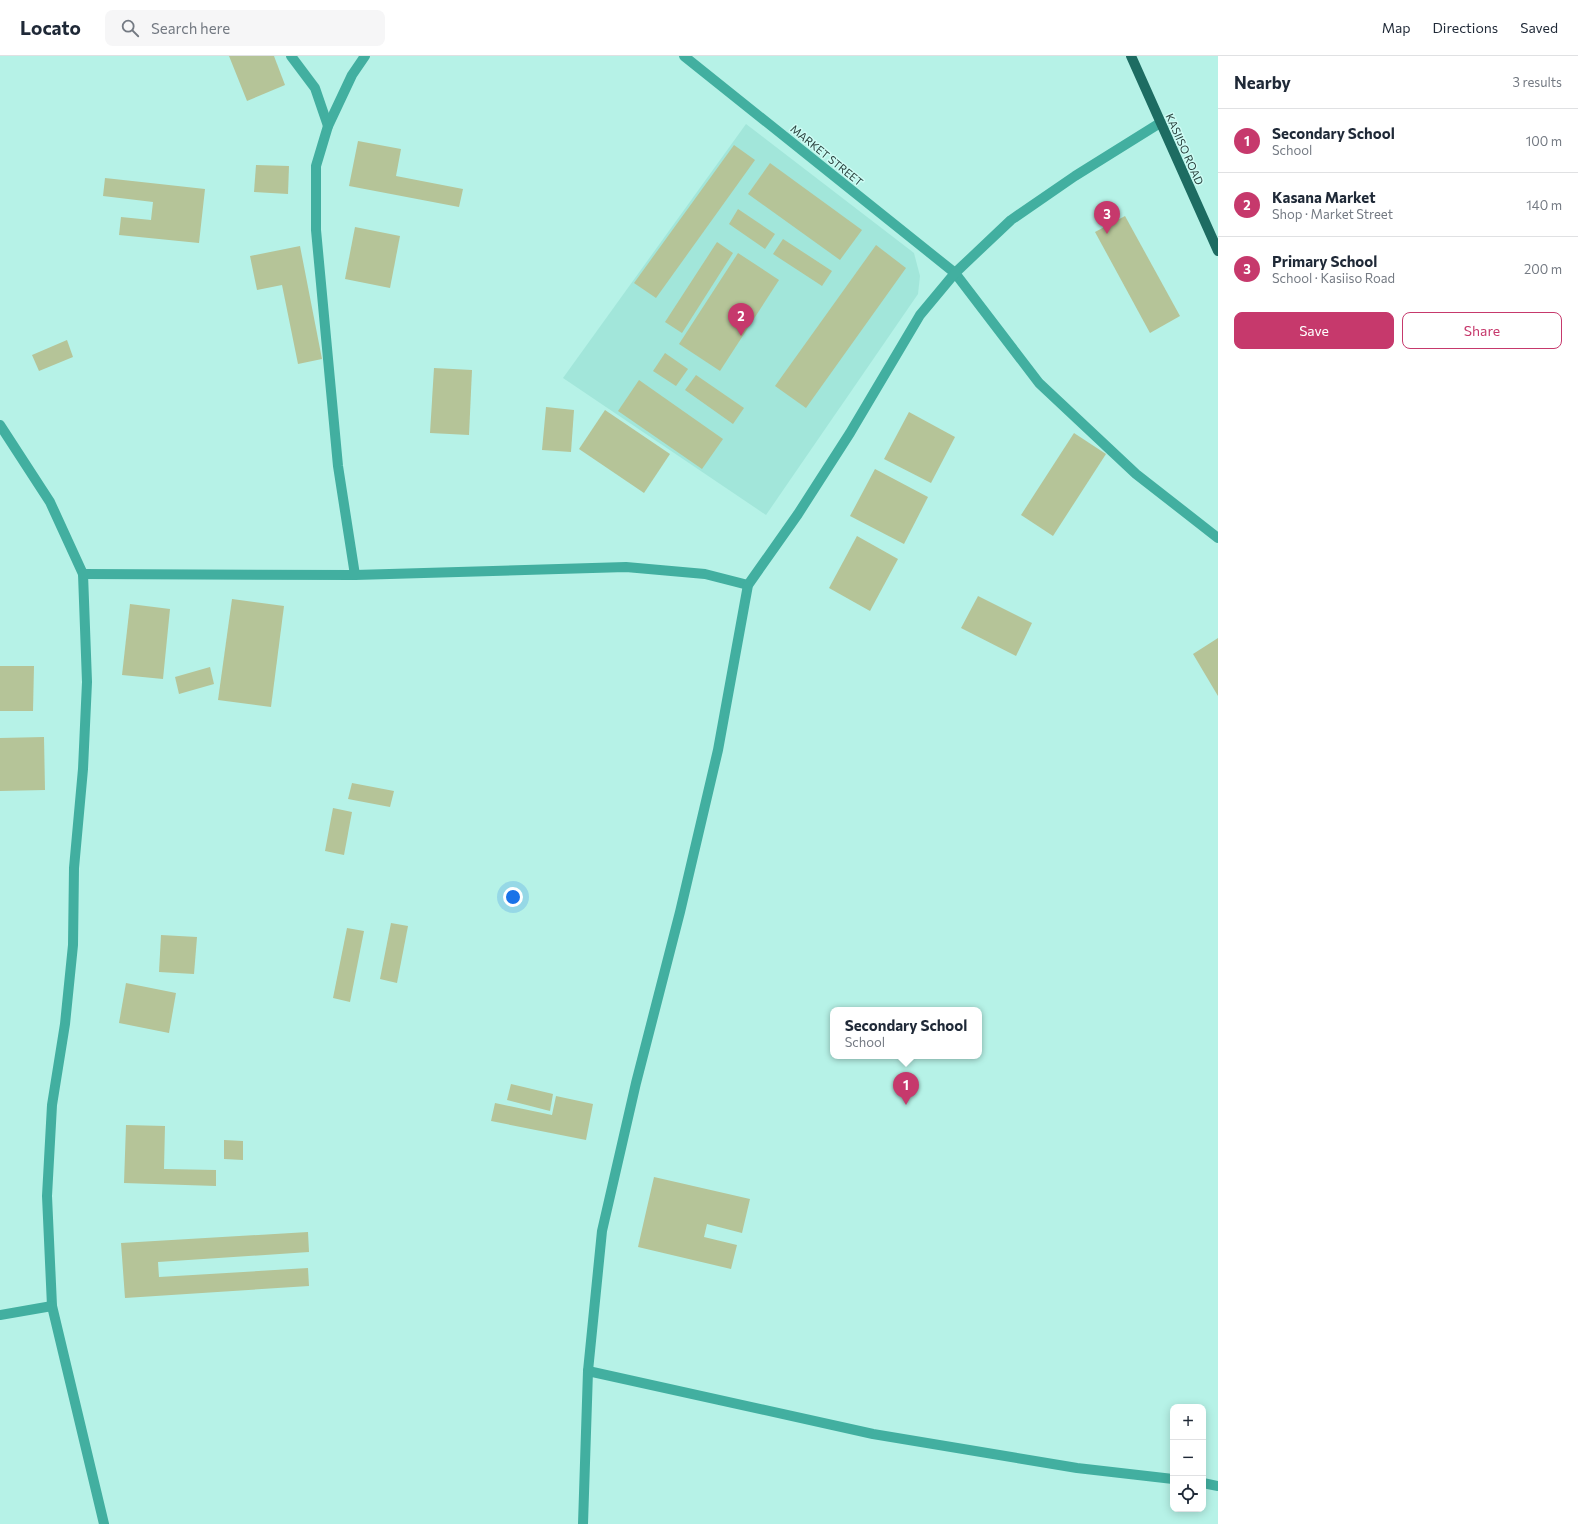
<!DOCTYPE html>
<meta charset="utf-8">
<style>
body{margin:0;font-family:Commissioner,sans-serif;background:#f6f6f7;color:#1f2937}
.controls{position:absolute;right:12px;bottom:12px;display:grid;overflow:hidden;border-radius:8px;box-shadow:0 2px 10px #0003}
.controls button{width:36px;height:36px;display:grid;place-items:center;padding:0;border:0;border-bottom:1px solid #e0e1e3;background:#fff;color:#1f2937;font:20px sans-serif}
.you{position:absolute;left:513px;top:841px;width:14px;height:14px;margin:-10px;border:3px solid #fff;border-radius:50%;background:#1a73e8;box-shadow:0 0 0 6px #1a73e833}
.badge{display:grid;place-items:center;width:26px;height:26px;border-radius:50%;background:#c6396c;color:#fff;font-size:13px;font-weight:700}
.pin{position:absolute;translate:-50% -33px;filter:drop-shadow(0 1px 2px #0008)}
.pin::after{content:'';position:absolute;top:21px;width:14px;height:12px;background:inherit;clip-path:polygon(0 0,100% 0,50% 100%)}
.popup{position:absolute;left:830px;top:951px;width:152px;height:52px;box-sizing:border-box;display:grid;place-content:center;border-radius:8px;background:#fff;filter:drop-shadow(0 1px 3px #0005);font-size:13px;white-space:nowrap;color:#747a83}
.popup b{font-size:15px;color:#1f2937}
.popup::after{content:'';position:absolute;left:50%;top:100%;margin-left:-8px;border:8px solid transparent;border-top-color:#fff}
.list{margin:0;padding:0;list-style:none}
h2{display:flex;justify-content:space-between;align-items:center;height:52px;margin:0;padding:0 16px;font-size:17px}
h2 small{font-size:13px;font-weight:400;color:#747a83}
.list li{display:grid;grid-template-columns:26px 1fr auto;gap:12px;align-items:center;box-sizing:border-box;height:64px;padding:0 16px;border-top:1px solid #e0e1e3}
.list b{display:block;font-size:15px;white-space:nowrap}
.list p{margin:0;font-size:13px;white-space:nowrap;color:#747a83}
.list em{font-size:13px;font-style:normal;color:#747a83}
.actions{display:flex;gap:8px;padding:12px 16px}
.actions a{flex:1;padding:9px 0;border:1px solid #c6396c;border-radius:8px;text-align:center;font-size:14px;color:#c6396c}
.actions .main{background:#c6396c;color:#fff}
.icon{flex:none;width:22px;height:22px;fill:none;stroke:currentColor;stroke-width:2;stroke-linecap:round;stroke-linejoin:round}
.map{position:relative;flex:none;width:1218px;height:1468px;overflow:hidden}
header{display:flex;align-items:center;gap:24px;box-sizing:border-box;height:56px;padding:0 20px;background:#fff;border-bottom:1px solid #e0e1e3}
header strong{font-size:19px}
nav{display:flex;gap:22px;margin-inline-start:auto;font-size:14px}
.search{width:280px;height:36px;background:#f6f6f7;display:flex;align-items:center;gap:10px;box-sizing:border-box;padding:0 14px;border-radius:8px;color:#747a83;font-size:15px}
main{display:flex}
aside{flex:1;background:#fff}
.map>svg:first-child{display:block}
.built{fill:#a2e6da}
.building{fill:#b5c498}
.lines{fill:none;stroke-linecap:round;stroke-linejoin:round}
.minor{stroke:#42afa0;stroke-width:10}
.major{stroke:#1d6c62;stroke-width:10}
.labels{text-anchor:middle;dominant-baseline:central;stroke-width:3;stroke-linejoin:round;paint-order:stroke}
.street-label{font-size:11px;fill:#29413d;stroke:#cdfcf4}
</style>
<header>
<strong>Locato</strong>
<div class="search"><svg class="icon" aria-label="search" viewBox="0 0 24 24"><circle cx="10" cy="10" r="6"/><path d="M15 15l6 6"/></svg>Search here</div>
<nav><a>Map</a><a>Directions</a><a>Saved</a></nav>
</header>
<main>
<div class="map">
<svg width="1218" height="1468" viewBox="0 0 1218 1468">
<rect width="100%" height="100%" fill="#b6f2e7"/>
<polygon class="built" points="746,68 914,197 920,220 918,238 766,459 563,322"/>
<g class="building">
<polygon points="229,0 274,0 285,29 247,45"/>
<polygon points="358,85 401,93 396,120 463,133 459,151 349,130"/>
<polygon points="734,89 755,104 656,242 634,227"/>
<polygon points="770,107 862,174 840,204 748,138"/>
<polygon points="256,109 289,110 288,138 254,136"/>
<polygon points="105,122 205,133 199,187 119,179 121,161 151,164 153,146 103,140"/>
<polygon points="738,153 775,178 765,193 729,168"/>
<polygon points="1125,160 1180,260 1150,277 1095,176"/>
<polygon points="355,171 400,180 390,232 345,223"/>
<polygon points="783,183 832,215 822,230 773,198"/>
<polygon points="717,186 733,197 682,277 665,266"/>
<polygon points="876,189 906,212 806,352 775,330"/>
<polygon points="300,190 322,303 298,308 282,229 257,234 250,200"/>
<polygon points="738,197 779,224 720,315 679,288"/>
<polygon points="67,284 73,301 39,315 32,299"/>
<polygon points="665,297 688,313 676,330 653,315"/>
<polygon points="434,312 472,314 469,379 430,377"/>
<polygon points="696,319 744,352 733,368 685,334"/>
<polygon points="639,324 723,383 702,413 618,355"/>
<polygon points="546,351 574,354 571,396 542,394"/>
<polygon points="605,354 670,398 644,437 579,393"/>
<polygon points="909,356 955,381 931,427 884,403"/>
<polygon points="1074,377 1106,398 1053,480 1021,459"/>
<polygon points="875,413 928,441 904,488 850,460"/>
<polygon points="857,480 898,503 870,555 829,532"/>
<polygon points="978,540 1032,567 1016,600 961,572"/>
<polygon points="232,543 284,550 271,651 218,644"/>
<polygon points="130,548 170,553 163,623 122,619"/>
<polygon points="1218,582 1218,640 1193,598"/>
<polygon points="0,610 34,610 33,655 0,655"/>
<polygon points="210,611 214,628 179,638 175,621"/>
<polygon points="44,681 45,734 0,735 0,682"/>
<polygon points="352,727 394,735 390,751 348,743"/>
<polygon points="333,752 352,756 344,799 325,795"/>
<polygon points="391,867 408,870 397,927 380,923"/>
<polygon points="347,872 364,875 350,946 333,942"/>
<polygon points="161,879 197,881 194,918 159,916"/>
<polygon points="126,927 176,937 169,977 119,967"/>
<polygon points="511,1028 553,1038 550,1055 507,1044"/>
<polygon points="556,1040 593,1048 586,1084 491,1065 495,1047 552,1059"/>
<polygon points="126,1069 165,1070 164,1113 216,1114 216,1130 124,1127"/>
<polygon points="224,1084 243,1085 243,1104 224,1103"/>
<polygon points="654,1121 750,1143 742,1177 707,1168 704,1181 737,1189 731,1213 638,1191"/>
<polygon points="308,1176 309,1196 158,1206 159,1221 308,1212 309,1230 125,1242 121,1187"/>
</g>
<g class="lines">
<g class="minor">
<polyline points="291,0 315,32 328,70"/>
<polyline points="684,0 955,217 1039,327 1136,418 1218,482"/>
<polyline points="0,369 50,446 83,518 87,626 83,713 74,812 73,889 65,968 52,1049 47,1140 52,1250 104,1468"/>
<polyline points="83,518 355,519 626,511 705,518 748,529"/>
<polyline points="355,519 338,410 316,174 316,110 328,70 352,19 365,0"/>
<polyline points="0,1259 52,1250"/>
<polyline points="588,1315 873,1378 1077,1412 1173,1423"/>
<polyline points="1203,1427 1218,1430"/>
<polyline points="583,1468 588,1315 602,1175 636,1027 680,856 718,694 748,529 798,458 850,377 920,259 955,217 1011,164 1075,120 1160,67"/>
</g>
<polyline class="major" points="1131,0 1218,195"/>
</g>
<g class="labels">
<g class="street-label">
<text transform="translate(1185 93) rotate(66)">KASIISO ROAD</text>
<text transform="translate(827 99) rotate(39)">MARKET STREET</text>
</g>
</g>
</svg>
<div class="controls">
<button>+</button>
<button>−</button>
<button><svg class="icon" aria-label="locate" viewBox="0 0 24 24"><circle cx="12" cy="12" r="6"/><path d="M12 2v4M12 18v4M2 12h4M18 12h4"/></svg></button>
</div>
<div class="you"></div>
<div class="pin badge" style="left:906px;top:1049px">1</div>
<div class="popup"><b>Secondary School</b>School</div>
<div class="pin badge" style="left:741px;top:280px">2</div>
<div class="pin badge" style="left:1107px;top:178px">3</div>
</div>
<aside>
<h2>Nearby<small>3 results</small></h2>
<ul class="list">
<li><span class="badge">1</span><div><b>Secondary School</b><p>School</p></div><em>100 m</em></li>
<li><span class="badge">2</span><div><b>Kasana Market</b><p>Shop · Market Street</p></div><em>140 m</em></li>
<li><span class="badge">3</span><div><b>Primary School</b><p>School · Kasiiso Road</p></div><em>200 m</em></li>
</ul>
<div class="actions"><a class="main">Save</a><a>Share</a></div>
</aside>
</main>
